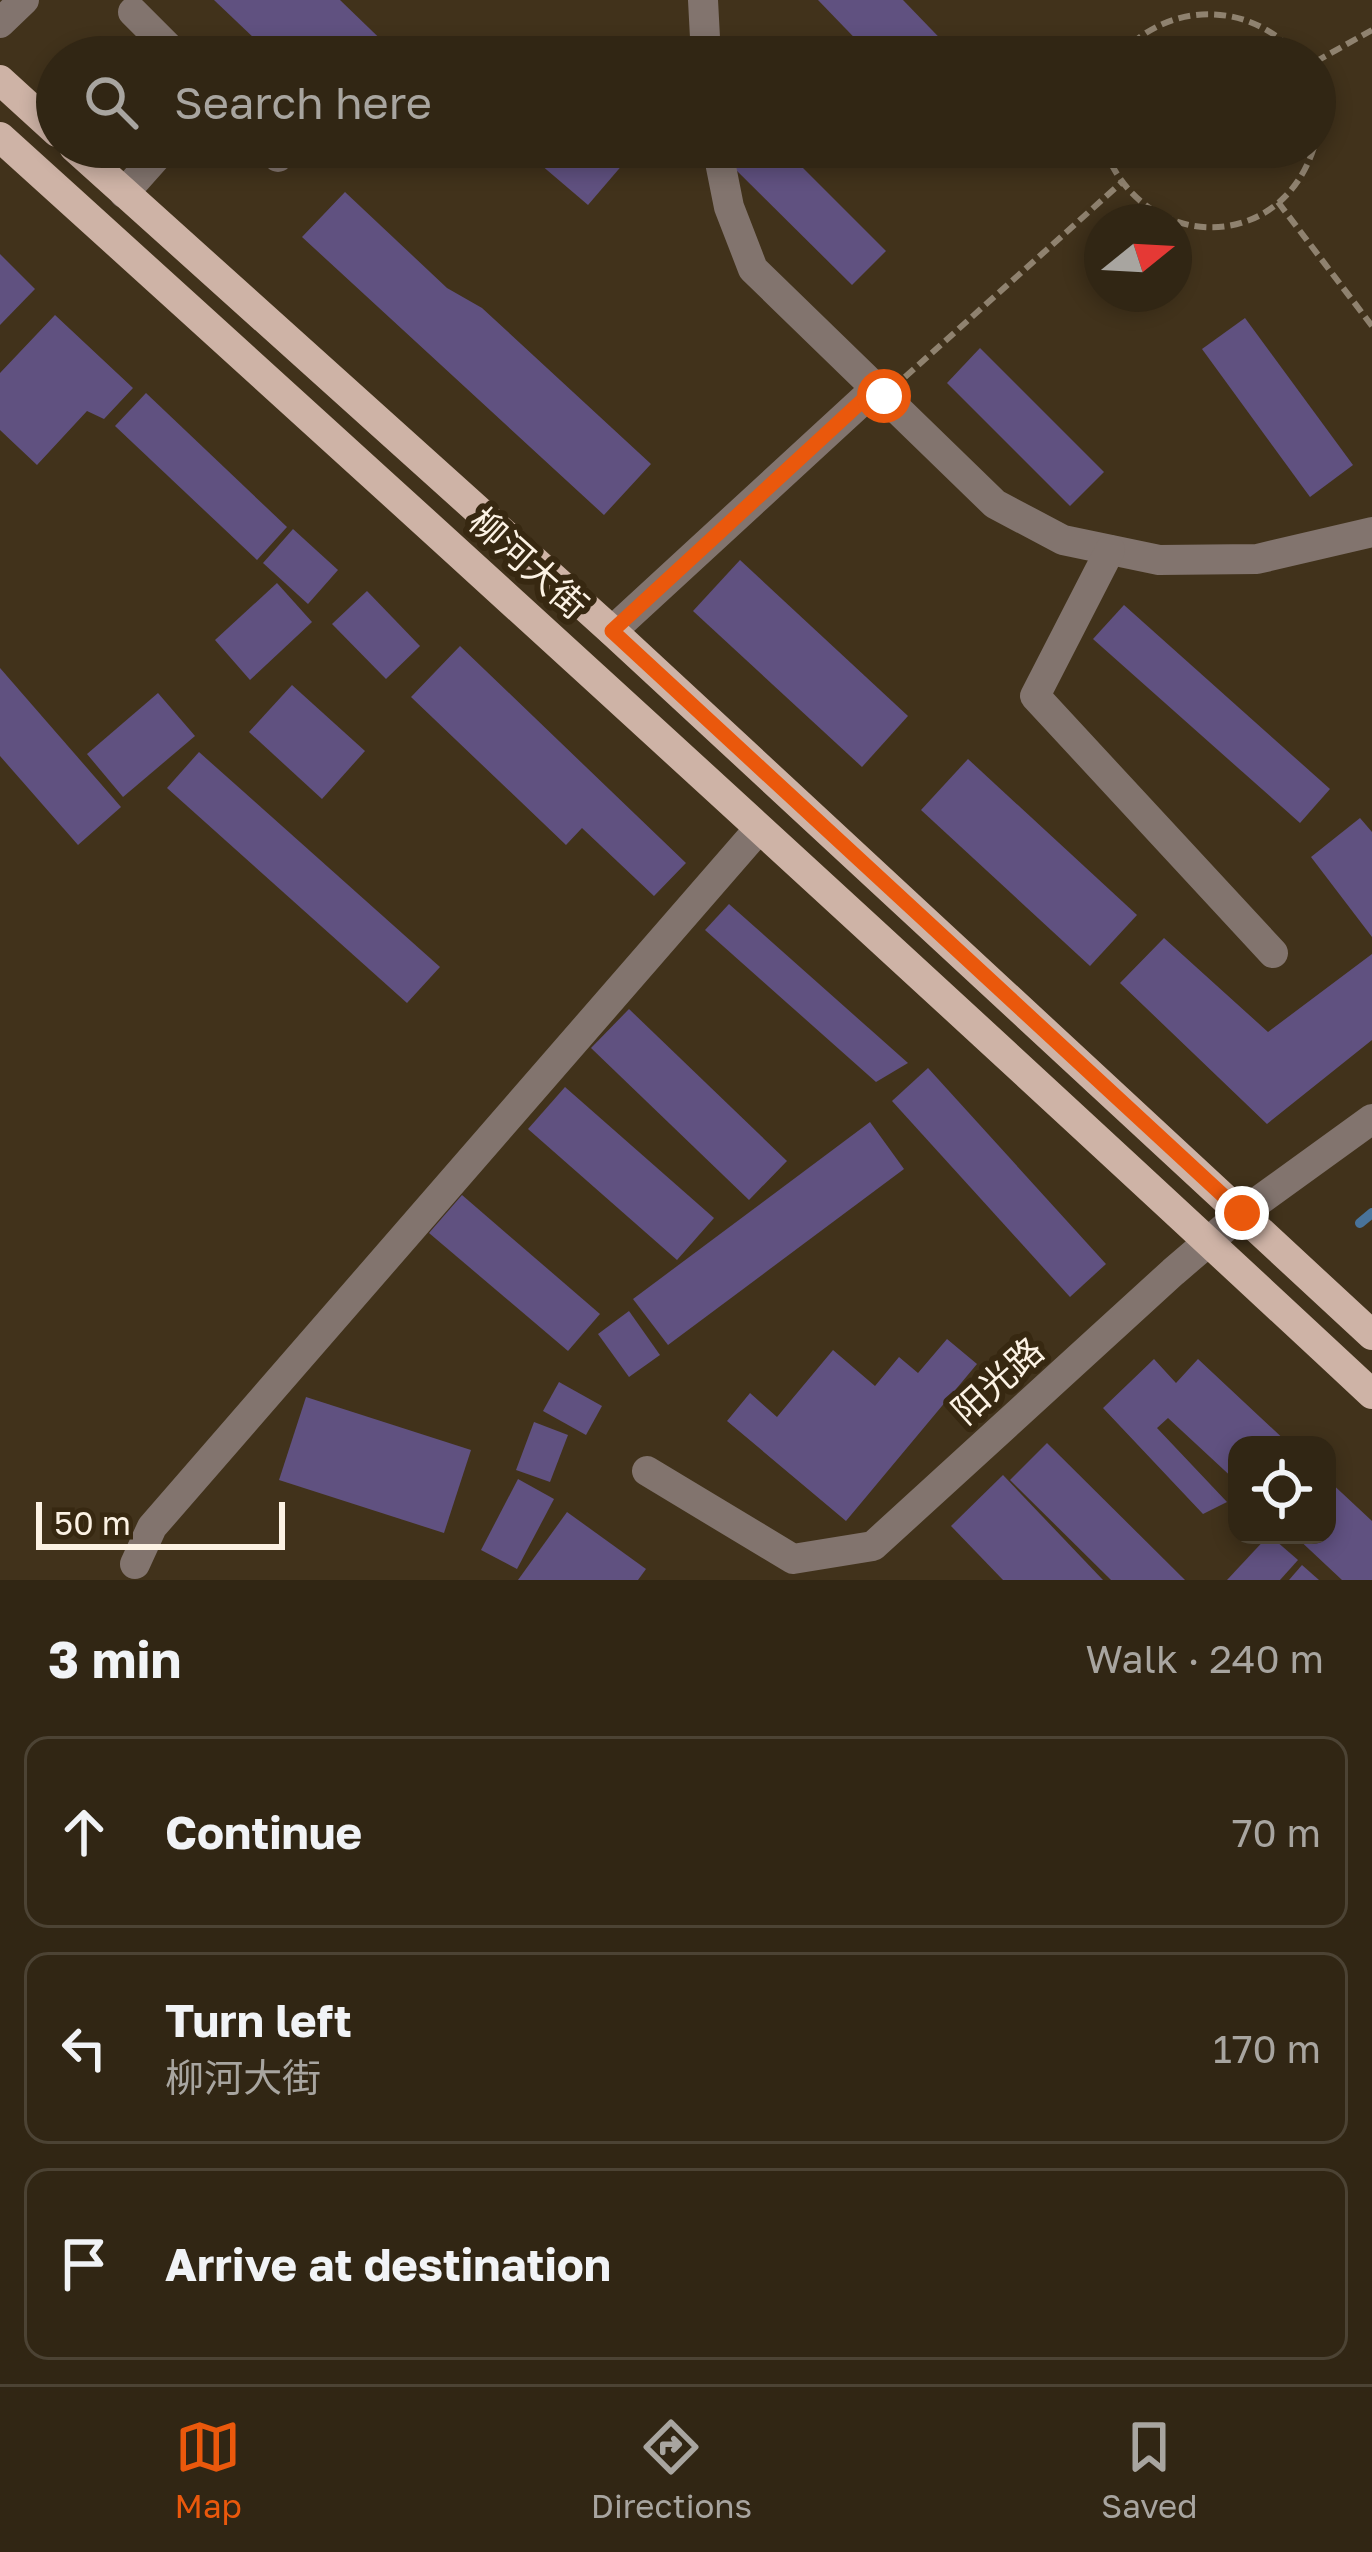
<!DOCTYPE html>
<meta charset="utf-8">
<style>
body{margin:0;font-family:"Golos Text","Noto Sans SC",sans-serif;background:#3d3222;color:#f1f3f6}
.controls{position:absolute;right:36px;bottom:36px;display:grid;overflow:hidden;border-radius:24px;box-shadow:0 6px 18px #0003}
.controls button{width:108px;height:108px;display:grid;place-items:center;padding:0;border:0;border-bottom:3px solid #4c4334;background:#312614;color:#f1f3f6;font:60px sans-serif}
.compass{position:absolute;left:1084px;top:204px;width:108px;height:108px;border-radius:50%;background:#312614;box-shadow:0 6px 18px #0003;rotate:72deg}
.scale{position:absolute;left:36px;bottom:30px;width:249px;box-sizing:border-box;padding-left:12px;border:6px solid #fcf2e4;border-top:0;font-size:33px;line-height:42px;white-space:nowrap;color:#fcf2e4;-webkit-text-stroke:9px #372811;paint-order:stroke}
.stop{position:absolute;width:36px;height:36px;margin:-27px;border:9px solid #ea580c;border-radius:50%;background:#fff}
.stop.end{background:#ea580c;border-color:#fff;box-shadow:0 3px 12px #0008}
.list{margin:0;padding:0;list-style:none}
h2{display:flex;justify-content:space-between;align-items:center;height:156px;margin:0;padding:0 48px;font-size:51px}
h2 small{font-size:39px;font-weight:400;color:#a8a5a0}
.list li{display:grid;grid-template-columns:78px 1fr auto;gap:36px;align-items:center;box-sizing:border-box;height:192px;margin:0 24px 24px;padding:0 24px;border:3px solid #4c4334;border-radius:24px}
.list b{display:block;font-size:45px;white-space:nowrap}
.list p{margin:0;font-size:39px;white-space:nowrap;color:#a8a5a0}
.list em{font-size:39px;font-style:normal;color:#a8a5a0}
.icon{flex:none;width:66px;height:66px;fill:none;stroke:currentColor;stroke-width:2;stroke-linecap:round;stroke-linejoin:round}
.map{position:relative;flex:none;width:1372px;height:1580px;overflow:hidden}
.search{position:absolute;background:#312614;box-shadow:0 6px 18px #0003;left:36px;right:36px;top:36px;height:132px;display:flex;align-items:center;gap:30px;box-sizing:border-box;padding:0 42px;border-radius:66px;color:#a8a5a0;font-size:45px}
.sheet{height:804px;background:#312614}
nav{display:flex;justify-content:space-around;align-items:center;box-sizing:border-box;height:168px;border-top:3px solid #4c4334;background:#312614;font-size:33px;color:#a8a5a0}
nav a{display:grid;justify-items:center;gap:6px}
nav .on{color:#ea580c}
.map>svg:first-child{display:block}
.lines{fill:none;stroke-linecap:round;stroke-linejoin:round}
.stream{stroke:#49739a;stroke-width:10}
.building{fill:#605180}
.path{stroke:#8f826f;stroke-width:6;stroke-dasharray:12 6;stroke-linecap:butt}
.minor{stroke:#82746e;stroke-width:30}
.major{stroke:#ceb3a6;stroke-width:30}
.route{stroke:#ea580c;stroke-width:15}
.labels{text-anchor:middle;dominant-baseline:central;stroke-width:12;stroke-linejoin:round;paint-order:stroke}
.street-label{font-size:36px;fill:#fcf2e4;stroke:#372811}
</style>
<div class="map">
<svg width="1372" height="1580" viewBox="0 0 1372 1580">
<rect width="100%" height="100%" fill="#41321b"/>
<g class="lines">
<polyline class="stream" points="1360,1223 1372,1213"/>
</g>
<g class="building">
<polygon points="214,0 340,0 399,57 274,57"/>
<polygon points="818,0 903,0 958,57 873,57"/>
<polygon points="520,147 620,147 630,156 588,205"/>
<polygon points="743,147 782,147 886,251 852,285 728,162"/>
<polygon points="345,192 447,288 482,308 651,464 604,515 302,237"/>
<polygon points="0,254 35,289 0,325"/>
<polygon points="55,315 133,388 104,419 87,411 37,465 0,430 0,373"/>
<polygon points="1245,318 1353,465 1310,497 1202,349"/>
<polygon points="980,348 1104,472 1070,506 947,383"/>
<polygon points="146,393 287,527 257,560 115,426"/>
<polygon points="293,529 338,570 308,604 263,563"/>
<polygon points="740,560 908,716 862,767 693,611"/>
<polygon points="277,583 312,622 250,680 215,640"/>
<polygon points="367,591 420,646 386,679 332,624"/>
<polygon points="1124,605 1330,789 1300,823 1093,639"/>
<polygon points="460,646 686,863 654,896 582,828 566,845 411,697"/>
<polygon points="0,668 121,807 78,845 0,756"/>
<polygon points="292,685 365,751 322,799 249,732"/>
<polygon points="158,693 195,736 123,797 87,754"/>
<polygon points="199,752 440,967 407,1003 167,788"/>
<polygon points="968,759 1137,915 1090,966 921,810"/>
<polygon points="1360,818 1372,832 1372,937 1311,857"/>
<polygon points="729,904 908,1063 876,1082 705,930"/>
<polygon points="1164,938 1268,1032 1372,954 1372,1040 1267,1124 1120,983"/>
<polygon points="629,1009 787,1161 749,1200 591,1048"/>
<polygon points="928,1068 1106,1264 1070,1297 892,1101"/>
<polygon points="565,1087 714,1218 677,1260 528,1129"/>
<polygon points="870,1122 904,1169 668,1345 633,1299"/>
<polygon points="462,1195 600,1314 568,1351 429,1233"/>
<polygon points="629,1311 660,1355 629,1377 598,1334"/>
<polygon points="947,1339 977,1364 846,1521 727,1421 750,1393 777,1417 833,1350 875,1386 899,1357 918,1373"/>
<polygon points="1154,1359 1176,1383 1198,1359 1290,1445 1237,1445 1237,1482 1168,1418 1157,1428 1227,1502 1203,1514 1103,1408"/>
<polygon points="559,1382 602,1406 586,1435 543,1411"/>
<polygon points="306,1397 471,1450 444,1533 279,1480"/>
<polygon points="534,1422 568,1435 550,1482 516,1470"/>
<polygon points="1047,1443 1185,1580 1111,1580 1010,1480"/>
<polygon points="1003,1475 1103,1580 1003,1580 951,1526"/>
<polygon points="518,1479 554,1499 517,1569 481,1550"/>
<polygon points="1327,1479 1372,1521 1372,1580 1342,1580 1294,1535 1327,1535"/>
<polygon points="567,1512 646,1569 638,1580 518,1580"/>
<polygon points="1269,1535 1298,1560 1280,1580 1227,1580"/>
<polygon points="1302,1565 1319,1580 1289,1580"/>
</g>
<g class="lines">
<g class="path">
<path d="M1119,57C1167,0 1250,0 1299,57"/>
<polyline points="1315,62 1372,30"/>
<polyline points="1315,94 1315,144"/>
<path d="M1104,147C1141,252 1280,256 1314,147"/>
<polyline points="1278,202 1372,326"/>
<polyline points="905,377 1121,183"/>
</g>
<g class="minor">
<polyline points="703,0 706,57"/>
<polyline points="133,12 178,57"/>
<polyline points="0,23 24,0"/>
<polyline points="268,147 278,157"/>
<polyline points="717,147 729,207 753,269 995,504 1063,540 1159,560 1257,559 1372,532"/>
<polyline points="124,193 165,147"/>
<polyline points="1110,550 1035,696 1273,953"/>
<polyline points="612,631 876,388"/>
<polyline points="647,1471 793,1559 873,1546 1173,1272 1242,1213 1372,1119"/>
<polyline points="135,1564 152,1527 757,831"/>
</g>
<g class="major">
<polyline points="0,80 57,132"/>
<path d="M0,137C460,553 918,971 1372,1394"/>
<polyline points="74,147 612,631 1372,1335"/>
</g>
</g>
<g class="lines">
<polyline class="route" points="884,396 876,388 612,631 1242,1213"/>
</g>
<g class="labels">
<g class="street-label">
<text transform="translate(529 563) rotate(42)">柳河大街</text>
<text transform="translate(997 1380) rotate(-42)">阳光路</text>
</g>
</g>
</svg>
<div class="controls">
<button><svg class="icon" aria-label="locate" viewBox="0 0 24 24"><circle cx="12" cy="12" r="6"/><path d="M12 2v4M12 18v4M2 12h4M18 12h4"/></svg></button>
</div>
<svg class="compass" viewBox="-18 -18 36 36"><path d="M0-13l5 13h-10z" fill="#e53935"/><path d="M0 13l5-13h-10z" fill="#a8a5a0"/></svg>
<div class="scale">50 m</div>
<div class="stop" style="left:884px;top:396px"></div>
<div class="stop end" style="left:1242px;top:1213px"></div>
<div class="search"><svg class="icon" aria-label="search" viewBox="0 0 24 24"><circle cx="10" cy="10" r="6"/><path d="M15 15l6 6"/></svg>Search here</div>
</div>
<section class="sheet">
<h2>3 min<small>Walk · 240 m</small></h2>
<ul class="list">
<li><svg class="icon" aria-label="ahead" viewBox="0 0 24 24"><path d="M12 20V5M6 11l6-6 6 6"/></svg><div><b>Continue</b></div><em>70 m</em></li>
<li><svg class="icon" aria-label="left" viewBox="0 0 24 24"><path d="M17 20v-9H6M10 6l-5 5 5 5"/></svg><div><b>Turn left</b><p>柳河大街</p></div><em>170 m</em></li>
<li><svg class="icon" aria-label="arrive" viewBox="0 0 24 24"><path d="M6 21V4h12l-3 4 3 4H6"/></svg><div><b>Arrive at destination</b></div></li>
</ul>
</section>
<nav>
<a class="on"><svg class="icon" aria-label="map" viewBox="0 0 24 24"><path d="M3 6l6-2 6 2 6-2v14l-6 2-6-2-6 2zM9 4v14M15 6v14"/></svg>Map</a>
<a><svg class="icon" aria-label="directions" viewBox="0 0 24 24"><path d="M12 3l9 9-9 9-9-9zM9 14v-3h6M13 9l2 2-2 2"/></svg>Directions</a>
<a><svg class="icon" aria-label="saved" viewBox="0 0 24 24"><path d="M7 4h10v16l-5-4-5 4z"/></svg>Saved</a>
</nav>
